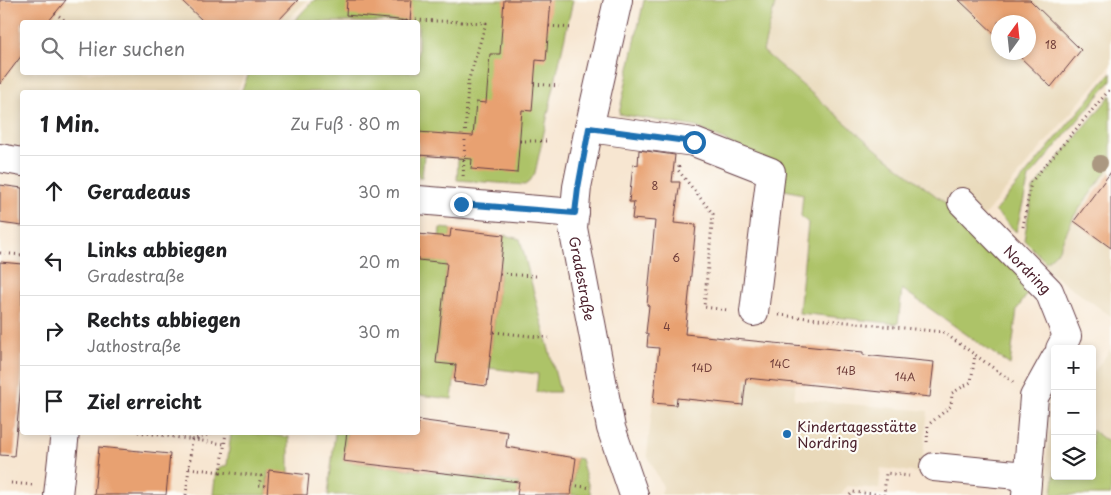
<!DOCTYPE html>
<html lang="de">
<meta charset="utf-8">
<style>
body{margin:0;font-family:"Playpen Sans",sans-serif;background:#f6f6f6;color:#202124}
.controls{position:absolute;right:15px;bottom:15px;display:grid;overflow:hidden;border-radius:5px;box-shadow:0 2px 8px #0003}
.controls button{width:45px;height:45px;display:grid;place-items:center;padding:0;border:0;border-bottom:1px solid #e0e0e0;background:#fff;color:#202124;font:25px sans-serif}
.compass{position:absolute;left:991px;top:15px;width:45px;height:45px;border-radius:50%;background:#fff;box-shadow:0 2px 8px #0003;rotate:15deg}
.stop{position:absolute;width:15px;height:15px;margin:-11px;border:4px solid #1f6fb2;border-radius:50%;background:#fff}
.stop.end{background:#1f6fb2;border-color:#fff;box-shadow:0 1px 5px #0008}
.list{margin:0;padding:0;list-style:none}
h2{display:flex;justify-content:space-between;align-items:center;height:65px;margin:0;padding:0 20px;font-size:21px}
h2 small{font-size:16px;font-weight:400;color:#757577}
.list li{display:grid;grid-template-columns:32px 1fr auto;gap:15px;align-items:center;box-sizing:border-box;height:70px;padding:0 20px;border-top:1px solid #e0e0e0}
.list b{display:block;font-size:19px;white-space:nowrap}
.list p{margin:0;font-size:16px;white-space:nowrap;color:#757577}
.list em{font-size:16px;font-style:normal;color:#757577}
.icon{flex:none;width:28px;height:28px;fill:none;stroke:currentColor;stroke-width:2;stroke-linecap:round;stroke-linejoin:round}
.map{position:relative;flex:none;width:1111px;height:495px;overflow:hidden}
.search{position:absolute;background:#fff;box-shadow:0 2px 8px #0003;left:20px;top:20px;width:400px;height:55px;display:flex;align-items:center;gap:12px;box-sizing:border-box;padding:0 18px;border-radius:5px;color:#757577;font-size:19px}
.panel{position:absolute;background:#fff;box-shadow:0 2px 8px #0003;left:20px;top:90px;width:400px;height:345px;border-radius:5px}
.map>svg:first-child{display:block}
.built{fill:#e9d9ba;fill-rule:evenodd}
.green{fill:#adc367;stroke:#7c7149}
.building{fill:#e8a171}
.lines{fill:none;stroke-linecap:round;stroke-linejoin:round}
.minor-casing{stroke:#643d44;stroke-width:30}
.path{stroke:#643d44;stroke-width:3;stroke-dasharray:1 4;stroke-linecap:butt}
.minor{stroke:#fff;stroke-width:28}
.tree{fill:#ab9881}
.route{stroke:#1f6fb2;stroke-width:6}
.poi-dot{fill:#1f6fb2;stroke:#fdfcf7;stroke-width:2}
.labels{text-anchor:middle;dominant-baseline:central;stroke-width:4.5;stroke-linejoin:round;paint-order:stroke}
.number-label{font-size:11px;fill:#72403c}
.street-label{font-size:14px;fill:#4a1f2b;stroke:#fdfcf7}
.poi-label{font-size:14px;fill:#4a1f2b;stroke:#fdfcf7;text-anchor:start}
</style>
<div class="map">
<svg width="1111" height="495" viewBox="0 0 1111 495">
<rect width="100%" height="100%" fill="#fdfcf7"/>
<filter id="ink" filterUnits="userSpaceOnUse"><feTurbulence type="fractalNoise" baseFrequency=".02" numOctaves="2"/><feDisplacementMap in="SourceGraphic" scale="10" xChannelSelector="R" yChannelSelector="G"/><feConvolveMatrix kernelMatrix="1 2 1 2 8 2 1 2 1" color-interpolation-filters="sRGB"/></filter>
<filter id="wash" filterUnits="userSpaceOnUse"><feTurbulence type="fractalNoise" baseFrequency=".0096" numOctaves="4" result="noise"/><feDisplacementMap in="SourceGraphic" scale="20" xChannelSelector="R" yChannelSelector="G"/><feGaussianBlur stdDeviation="1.12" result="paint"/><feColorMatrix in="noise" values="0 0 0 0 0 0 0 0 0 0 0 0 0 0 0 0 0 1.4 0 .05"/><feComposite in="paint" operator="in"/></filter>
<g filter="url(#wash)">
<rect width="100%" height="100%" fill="#f7e6d1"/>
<g class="built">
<polygon points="0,0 307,0 286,22 22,22 22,72 245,73 237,92 22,92 22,146 0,143"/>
<path d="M776,0H1111V65L975,226L878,151L763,51ZM998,22H1028V52H998Z"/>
<polygon points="1111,141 1111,316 1028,257"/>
<polygon points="659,348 683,351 796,381 794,399 928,411 921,473 881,468 879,489 847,486 840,495 661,495 663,487 647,455"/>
<polygon points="1111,349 1111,495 1043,495 1049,433 1055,425 1055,476 1092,476 1092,374"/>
</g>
<g class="green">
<polygon points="314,0 573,0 535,173 530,181 525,185 457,180 458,158 424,155 422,177 418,177 418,92 241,92 249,73 418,72 418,22 293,22"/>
<polygon points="644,0 776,0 763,51 878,151 975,226 1034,285 1017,309 1010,365 902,289 898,324 799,313 808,223 801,216 803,194 780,189 775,164 696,127 619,114"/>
<polygon points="1111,73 1111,81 1029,178 1016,232 995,211"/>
<polygon points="1111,95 1111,165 1074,216 1058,251 1046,262 1024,240 1033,189"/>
<polygon points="440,228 451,229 436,362 456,365 452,399 418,395 418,260 437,262"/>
<polygon points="504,235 520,239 560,392 536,392 538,374 489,368"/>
<polygon points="1092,430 1111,444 1111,495 1052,495 1055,469 1055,476 1092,476"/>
<polygon points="231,433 249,433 289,437 289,473 268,471 267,495 213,495 216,470 227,465"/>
<polygon points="335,433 347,433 343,461 519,483 517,495 328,495"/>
<polygon points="576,458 581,459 591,495 571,495"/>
</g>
<g id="blocks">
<g class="building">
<polygon points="0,0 66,0 48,22 22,22 22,55 0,84"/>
<polygon points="181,0 298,0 277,22 204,22"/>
<polygon points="347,0 412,0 410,21 346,15"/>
<polygon points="504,0 551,0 546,61 536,60 532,111 522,110 517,173 471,169 472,159 418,155 418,132 473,136 476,102 486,103 490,54 500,54"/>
<polygon points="959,0 1030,0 1081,50 1051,87 1015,52 1028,52 1028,22 998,22 998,37"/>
<polygon points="639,150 675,155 672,182 680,182 674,223 696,225 685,334 863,352 863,355 934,362 930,397 746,378 743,405 677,398 676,405 653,403 659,348 647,347 648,334 646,333 649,306 647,305 655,221 632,219 634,202 629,202 633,164 638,165"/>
<polygon points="1111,172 1111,248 1074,221"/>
<polygon points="0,185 22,188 22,226 0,223"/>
<polygon points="451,229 504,235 487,386 454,382 456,365 436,363 447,263 418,260 418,234 450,237"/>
<polygon points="0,262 22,264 22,375 14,456 0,455"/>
<polygon points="418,420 508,432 506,447 576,458 571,495 517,495 519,482 343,461 347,432 418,432"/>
<polygon points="99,447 170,454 166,495 94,495"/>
<polygon points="269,470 309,475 307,495 267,495"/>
</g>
</g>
</g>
<g filter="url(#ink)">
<use href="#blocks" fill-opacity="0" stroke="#643d44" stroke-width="1"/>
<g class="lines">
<defs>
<g id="minor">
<path id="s1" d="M618,0L589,128L577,187L573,228L611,428L634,495"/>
<polyline points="589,128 694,142 771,172 754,312"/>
<polyline points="0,158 22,162"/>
<polyline points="418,200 575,213"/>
<path id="s2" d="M962,202L1049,291L1067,336L1060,349"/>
<polyline points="934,467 1027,476"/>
<polyline points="58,495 65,432"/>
<polyline points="1026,495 1034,397 1055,359"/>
</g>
</defs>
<use href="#minor" class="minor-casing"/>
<g class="path">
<polyline points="55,13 67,22"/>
<polyline points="401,22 414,20 486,23 468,82 463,178"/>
<polyline points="549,26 572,28"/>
<polyline points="534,84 559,86"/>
<polyline points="520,141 546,141"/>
<polyline points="679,166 678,170 713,214 704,307 728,310"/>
<polyline points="1023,227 1031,182 1111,88"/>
<polyline points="0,253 22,255"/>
<polyline points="500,274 536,276"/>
<polyline points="779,315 943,332 1013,382"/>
<polyline points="494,332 549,338"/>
<polyline points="17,428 22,429"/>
<polyline points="138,432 224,444"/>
<polyline points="226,432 221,472 261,476 259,485 268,486"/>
<polyline points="927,442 928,425 951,406 952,393 971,382 975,355"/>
<polyline points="189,468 221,472"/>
<polyline points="11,483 33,485"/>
<polyline points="572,485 591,488"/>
<polyline points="186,495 192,440 216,432"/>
<polyline points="850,495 853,492 884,495 886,473 909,476"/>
</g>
<use href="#minor" class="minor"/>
</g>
<circle class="tree" cx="1100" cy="163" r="8"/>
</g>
<g class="lines" filter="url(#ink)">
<polyline class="route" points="461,204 575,213 578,188 589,128 694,142"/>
</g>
<circle class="poi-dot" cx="787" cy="434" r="5"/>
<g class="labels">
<g class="number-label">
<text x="1051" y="44">18</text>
<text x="655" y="185">8</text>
<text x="676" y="257">6</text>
<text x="667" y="326">4</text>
<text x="780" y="363">14C</text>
<text x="702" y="367">14D</text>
<text x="846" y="370">14B</text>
<text x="905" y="376">14A</text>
</g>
<g class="street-label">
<text stroke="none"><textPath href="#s2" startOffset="94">Nordring</textPath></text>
<text stroke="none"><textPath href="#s1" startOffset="284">Gradestraße</textPath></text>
</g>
<g class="poi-label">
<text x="797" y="426">Kindertagesstätte<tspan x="797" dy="16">Nordring</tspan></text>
</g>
</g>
</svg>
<div class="controls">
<button>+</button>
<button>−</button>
<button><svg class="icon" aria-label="layers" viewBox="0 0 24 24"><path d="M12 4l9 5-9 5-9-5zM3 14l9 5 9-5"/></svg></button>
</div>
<svg class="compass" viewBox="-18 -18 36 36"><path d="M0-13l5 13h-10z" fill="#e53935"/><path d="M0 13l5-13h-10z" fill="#757577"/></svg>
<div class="stop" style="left:694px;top:142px"></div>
<div class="stop end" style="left:461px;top:204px"></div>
<div class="search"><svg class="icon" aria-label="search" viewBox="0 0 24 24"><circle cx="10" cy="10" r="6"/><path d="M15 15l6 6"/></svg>Hier suchen</div>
<section class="panel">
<h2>1 Min.<small>Zu Fuß · 80 m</small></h2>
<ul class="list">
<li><svg class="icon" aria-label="ahead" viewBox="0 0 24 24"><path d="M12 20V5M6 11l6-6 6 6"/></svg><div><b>Geradeaus</b></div><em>30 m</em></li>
<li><svg class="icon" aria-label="left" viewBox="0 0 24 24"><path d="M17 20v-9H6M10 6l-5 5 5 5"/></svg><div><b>Links abbiegen</b><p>Gradestraße</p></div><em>20 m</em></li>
<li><svg class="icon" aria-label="right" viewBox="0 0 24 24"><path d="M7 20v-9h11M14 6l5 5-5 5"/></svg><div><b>Rechts abbiegen</b><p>Jathostraße</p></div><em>30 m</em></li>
<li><svg class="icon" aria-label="arrive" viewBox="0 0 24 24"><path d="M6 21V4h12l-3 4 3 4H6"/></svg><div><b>Ziel erreicht</b></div></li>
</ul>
</section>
</div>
